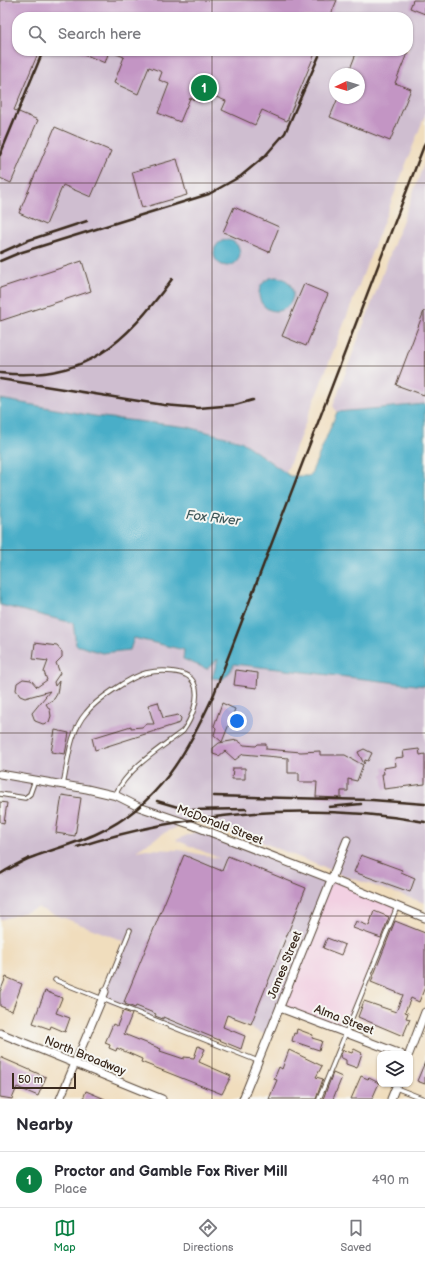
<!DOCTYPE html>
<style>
body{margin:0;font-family:"Balsamiq Sans",sans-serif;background:#f2f2f3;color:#2b2b33}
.controls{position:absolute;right:12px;bottom:12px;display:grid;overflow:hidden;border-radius:8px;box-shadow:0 1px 3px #0004}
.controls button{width:36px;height:36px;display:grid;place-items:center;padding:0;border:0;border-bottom:1px solid #e1e1e2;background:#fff;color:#2b2b33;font:20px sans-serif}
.compass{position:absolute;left:329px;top:68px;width:36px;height:36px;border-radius:50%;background:#fff;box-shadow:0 1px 3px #0004;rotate:266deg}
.scale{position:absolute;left:12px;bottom:10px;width:64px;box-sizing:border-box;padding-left:4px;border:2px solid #3b2a1e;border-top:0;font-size:11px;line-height:14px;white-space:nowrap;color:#3b2a1e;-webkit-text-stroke:3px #f6f6f2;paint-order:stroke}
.you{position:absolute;left:237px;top:721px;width:14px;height:14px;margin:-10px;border:3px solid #fff;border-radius:50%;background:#1a73e8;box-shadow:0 0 0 6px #1a73e833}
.badge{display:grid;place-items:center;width:26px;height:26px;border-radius:50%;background:#0b8043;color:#fff;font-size:13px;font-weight:700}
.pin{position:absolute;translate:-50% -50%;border:2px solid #fff;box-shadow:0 1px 4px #0006}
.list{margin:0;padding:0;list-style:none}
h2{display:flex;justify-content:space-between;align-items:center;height:52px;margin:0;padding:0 16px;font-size:17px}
h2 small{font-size:13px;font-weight:400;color:#7c7c81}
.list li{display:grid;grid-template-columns:26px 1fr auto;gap:12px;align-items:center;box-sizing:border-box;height:56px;padding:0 16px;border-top:1px solid #e1e1e2}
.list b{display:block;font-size:15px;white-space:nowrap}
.list p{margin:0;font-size:13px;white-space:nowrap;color:#7c7c81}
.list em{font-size:13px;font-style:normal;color:#7c7c81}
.icon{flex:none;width:22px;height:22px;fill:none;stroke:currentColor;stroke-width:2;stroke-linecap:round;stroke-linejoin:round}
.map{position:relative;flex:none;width:425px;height:1099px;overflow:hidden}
.search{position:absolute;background:#fff;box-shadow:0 1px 3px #0004;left:12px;right:12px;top:12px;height:44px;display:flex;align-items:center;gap:10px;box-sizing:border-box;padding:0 14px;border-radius:16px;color:#7c7c81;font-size:15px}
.sheet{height:108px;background:#fff}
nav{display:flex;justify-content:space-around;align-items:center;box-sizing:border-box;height:56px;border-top:1px solid #e1e1e2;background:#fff;font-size:11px;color:#7c7c81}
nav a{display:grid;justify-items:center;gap:2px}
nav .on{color:#0b8043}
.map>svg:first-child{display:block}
.built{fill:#f2d0e2}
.industrial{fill:#cfbed0;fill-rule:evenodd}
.water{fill:#49aec8;stroke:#426c73}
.building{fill:#c395c4}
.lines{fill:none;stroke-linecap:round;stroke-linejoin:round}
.service-casing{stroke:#564536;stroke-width:5.5}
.minor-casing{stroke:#564536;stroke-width:9}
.service{stroke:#fff;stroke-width:3.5}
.minor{stroke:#fff;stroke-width:7}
.rail{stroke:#3b2a1e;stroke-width:2.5}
.grid{fill:none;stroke:#3b2a1e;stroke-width:1;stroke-opacity:0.55}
.labels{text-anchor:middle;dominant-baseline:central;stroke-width:4;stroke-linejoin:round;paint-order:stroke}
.street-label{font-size:12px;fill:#3b2a1e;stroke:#f6f6f2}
.water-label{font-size:13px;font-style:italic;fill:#40585a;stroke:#f6f6f2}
</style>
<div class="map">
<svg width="425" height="1099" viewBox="0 0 425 1099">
<rect width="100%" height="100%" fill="#f6f6f2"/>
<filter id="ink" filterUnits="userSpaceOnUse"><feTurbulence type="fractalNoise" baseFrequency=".025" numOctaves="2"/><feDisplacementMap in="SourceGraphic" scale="8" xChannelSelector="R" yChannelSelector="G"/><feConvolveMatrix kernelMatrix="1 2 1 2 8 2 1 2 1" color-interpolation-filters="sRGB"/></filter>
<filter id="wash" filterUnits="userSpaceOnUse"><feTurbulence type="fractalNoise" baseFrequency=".012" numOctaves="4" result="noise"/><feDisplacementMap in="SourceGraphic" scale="16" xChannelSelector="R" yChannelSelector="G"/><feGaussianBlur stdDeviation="0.9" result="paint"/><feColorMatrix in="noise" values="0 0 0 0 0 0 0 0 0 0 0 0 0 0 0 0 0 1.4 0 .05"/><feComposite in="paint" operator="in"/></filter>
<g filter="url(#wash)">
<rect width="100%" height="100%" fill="#f0ddbd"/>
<polygon class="built" points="331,879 398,906 346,1032 280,1008"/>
<g class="industrial">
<path d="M0,0H425V115L286,473L241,441L188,427L94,416L0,399ZM17,17H408V51H17ZM335,74H359V98H335Z"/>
<polygon points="425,161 425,404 337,412 333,406"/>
<polygon points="0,605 73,623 76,645 102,653 130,650 134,638 218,659 212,678 234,663 425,686 425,903 342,875 200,817 164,833 136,851 146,849 180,850 221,859 176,840 202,829 331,879 269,1036 215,1013 205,1039 102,999 124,941 38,908 0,920"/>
</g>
<g class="water">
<circle cx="227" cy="253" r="13"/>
<circle cx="276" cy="294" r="17"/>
<polygon points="0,399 94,416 188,427 241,441 290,476 310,476 337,412 425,404 425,686 234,664 230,672 223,679 212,678 218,659 207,669 183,659 184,650 134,638 130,650 102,653 76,645 73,623 0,605"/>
</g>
<g id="blocks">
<g class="building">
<polygon points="0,0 337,0 330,17 17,17 17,51 39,51 14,110 38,120 11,183 0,178"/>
<polygon points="413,0 425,0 425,14 410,8"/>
<polygon points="77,51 316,51 287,121 262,110 255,125 222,110 226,101 204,92 200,102 190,98 180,122 158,113 169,84 159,80 162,72 149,67 138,94 114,83 124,57 109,51 105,63"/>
<polygon points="357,51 408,51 395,83 411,89 390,141 330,117 338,98 359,98 359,74 348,74"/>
<polygon points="55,127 111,151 91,197 63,185 46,225 19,213"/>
<polygon points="177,159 187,195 142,208 132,172"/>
<polygon points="234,207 279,227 269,252 223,232"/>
<polygon points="82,261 91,291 0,321 0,288"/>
<polygon points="304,284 328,294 306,346 282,336"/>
<polygon points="424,311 425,392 424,395 396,385"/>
<polygon points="35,643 57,646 62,652 62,657 56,663 60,673 54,682 55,686 59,681 57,694 54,699 46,704 50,710 51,716 49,722 43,724 35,721 32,713 50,691 25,698 20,696 16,690 17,683 23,679 31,680 37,687 47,680 44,672 48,661 33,659"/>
<polygon points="236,670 258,673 257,688 234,685"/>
<polygon points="158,702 163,718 178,715 181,718 180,723 95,750 92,738 131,726 131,728 142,727 146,724 154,724 148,705"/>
<polygon points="222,703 235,709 222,742 214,735 216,728 214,726"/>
<polygon points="55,730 69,733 65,754 51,752"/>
<polygon points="237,740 244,745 256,746 258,744 266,744 266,749 301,752 320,751 320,755 345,755 363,765 357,781 348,779 348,791 341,791 341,798 316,797 317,782 299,782 299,773 288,773 288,758 243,754 235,760 225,751 219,756 213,754 213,748 219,743"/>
<polygon points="364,749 372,753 368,761 365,760 364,764 358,752"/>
<polygon points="419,749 420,755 425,754 425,784 384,789 382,774 384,774 383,768 396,766 395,758 404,757 403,751"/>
<polygon points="233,768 245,768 245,779 232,779"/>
<polygon points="62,795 81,798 75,836 56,833"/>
<polygon points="0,802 7,803 4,823 0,822"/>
<polygon points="184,855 222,871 228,856 306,888 251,1024 227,1015 223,1027 245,1036 241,1049 163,1017 163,1019 155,1016 156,1014 136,1006 135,1008 125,1004 126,1002 124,1002"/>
<polygon points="361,855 402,870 401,872 415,878 410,892 354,872"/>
<polygon points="374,911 389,917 381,938 353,928 356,921 369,926"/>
<polygon points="395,921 425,933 425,987 419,1002 411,998 405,1012 408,1013 406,1018 410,1019 403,1036 358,1017 364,1001 396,1012 403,995 371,982"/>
<polygon points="327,938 345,945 341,955 323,948"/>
<polygon points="6,977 22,984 12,1011 0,1006 0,992"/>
<polygon points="45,991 62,998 56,1013 70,1018 65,1032 51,1026 50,1029 33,1023"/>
<polygon points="123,1011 132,1014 124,1034 161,1049 160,1051 184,1059 184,1057 194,1058 198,1046 205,1049 199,1062 231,1076 222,1094 141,1062 142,1059 117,1048 116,1051 109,1048 110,1045 105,1043 113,1024 117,1026"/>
<polygon points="297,1029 313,1035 312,1038 322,1041 319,1050 292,1041 294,1033 296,1034"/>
<polygon points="354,1049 362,1053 357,1068 346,1064 346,1060 340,1057 343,1050 352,1053"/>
<polygon points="289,1050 322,1066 316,1077 323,1079 316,1099 269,1099 277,1080 274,1079 279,1067 282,1069"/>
<polygon points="0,1057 46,1077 38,1096 17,1087 12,1099 0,1097"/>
<polygon points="425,1062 425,1084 417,1081"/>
<polygon points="333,1073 342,1077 333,1099 323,1099"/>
<polygon points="361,1076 368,1079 369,1078 379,1083 372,1099 351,1099"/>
<polygon points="86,1091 105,1099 83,1099"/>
</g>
</g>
</g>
<g filter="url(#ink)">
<use href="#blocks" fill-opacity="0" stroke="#564536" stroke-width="1"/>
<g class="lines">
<defs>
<g id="service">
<path d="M63,785C68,762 70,731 86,713C96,700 130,677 146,673C159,670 188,669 194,683C201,697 191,720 183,731C158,750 129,767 115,795"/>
<polyline points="0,794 25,798 30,794 35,780"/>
<polyline points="55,980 258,1061"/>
<polyline points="105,992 130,930"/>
<polyline points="396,1088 424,1099"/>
<polyline points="319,1099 397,907"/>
</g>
<g id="minor">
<polyline points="0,774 87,789 117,796 139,807 192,825 331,879 425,918"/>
<polyline points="280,1008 401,1054"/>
<polyline points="0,1033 162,1099"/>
<polyline points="409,1054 425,1012"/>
<polyline points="60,1099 105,992"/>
<polyline points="243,1099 347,840"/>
<polyline points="391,1099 397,1084"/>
</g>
</defs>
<use href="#service" class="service-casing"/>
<use href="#minor" class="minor-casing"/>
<use href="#service" class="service"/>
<use href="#minor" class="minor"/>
<g class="rail">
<polyline points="0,155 43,51"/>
<polyline points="0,253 29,240 87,221"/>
<polyline points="0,261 19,253 209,194 241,176 265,156 285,133 319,56"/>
<path d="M0,373C86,382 124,344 172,279"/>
<polyline points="0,379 164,405 199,408 235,405 253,400"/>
<polyline points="214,796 372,800 425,804"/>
<polyline points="157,801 188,810 246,809"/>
<polyline points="329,807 361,804"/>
<path d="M77,847C188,811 310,802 425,822"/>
<path d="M0,874C11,868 21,861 33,857C54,849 77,843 98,833C158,806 188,751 214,694L425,143"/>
</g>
</g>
</g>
<path class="grid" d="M212,0V17M212,51V1099M0,183H425M0,366H425M0,550H425M0,733H425M0,916H425"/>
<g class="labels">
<g class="street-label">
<text transform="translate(220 825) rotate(21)">McDonald Street</text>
<text transform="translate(285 965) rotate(-68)">James Street</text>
<text transform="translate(344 1020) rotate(21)">Alma Street</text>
<text transform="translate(85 1056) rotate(22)">North Broadway</text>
</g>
<g class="water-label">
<text transform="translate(213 518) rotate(7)">Fox River</text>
</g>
</g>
</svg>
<div class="controls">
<button><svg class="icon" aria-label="layers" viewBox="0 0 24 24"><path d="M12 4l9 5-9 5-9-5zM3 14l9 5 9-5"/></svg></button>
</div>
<svg class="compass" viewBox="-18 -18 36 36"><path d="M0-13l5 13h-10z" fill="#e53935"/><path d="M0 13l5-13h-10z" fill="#7c7c81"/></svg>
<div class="scale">50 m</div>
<div class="you"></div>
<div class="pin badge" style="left:204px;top:88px">1</div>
<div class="search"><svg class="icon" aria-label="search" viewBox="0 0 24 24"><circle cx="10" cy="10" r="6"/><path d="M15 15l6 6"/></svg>Search here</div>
</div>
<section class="sheet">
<h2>Nearby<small></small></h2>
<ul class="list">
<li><span class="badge">1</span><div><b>Proctor and Gamble Fox River Mill</b><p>Place</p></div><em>490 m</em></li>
</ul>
</section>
<nav>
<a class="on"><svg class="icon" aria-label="map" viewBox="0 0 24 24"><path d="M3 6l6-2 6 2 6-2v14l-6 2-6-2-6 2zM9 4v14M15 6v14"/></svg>Map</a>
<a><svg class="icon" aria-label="directions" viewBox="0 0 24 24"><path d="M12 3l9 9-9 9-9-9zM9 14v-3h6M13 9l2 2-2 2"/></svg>Directions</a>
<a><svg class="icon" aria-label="saved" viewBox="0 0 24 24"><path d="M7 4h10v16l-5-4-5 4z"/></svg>Saved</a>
</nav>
